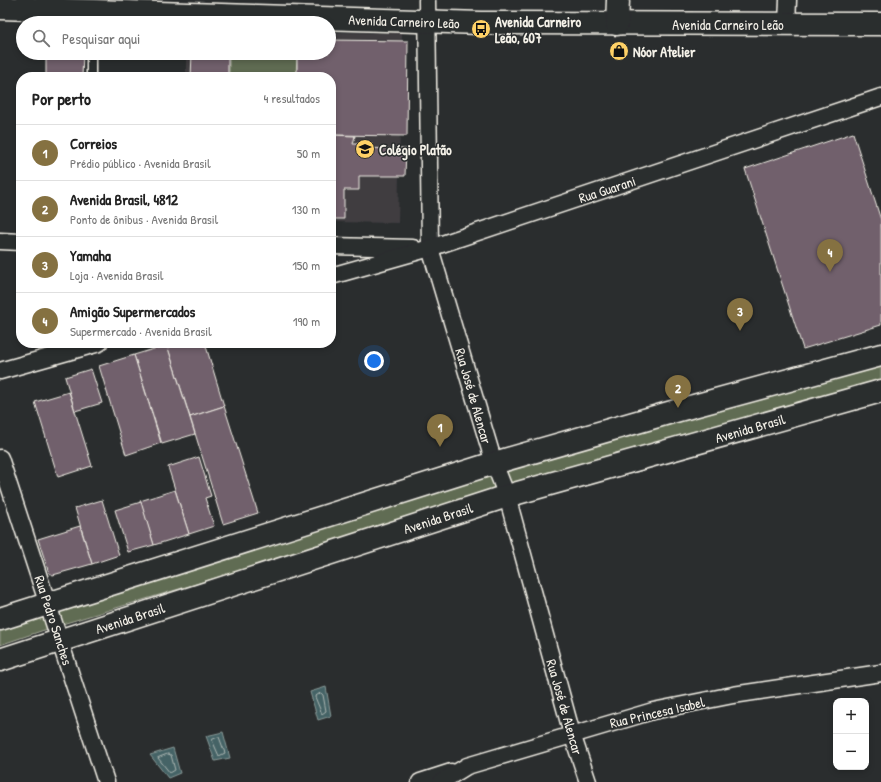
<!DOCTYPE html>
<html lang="pt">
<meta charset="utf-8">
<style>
body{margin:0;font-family:"Patrick Hand",sans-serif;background:#f2f2f2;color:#222}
.controls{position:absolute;right:12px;bottom:12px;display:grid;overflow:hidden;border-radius:8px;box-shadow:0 2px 6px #0003}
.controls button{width:36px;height:36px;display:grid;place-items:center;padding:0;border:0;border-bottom:1px solid #e0e0e0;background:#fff;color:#222;font:20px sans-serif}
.you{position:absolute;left:374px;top:361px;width:14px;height:14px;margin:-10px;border:3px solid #fff;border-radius:50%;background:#1a73e8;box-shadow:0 0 0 6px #1a73e833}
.badge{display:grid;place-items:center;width:26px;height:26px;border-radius:50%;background:#857141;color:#fff;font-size:13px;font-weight:700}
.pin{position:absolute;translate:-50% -33px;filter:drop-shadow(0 1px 2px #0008)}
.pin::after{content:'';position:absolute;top:21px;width:14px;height:12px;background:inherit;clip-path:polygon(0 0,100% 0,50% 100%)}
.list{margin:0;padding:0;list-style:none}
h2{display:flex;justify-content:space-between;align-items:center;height:52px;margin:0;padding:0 16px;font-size:17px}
h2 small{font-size:13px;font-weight:400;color:#767676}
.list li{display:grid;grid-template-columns:26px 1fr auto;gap:12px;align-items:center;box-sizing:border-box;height:56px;padding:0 16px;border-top:1px solid #e0e0e0}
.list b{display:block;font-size:15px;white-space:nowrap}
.list p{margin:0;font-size:13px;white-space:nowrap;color:#767676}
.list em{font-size:13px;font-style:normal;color:#767676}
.icon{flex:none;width:22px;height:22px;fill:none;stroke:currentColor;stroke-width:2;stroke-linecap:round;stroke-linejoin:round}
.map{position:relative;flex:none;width:881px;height:782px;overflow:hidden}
.search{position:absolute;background:#fff;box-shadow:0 2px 6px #0003;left:16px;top:16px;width:320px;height:44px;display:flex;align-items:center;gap:10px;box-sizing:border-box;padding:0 14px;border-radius:22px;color:#767676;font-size:15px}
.panel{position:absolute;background:#fff;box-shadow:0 2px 6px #0003;left:16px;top:72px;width:320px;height:276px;border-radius:16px}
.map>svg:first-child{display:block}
.built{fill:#3f3d41}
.green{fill:#616c53;stroke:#aaae9e}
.water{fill:#456366;stroke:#8b9c9a}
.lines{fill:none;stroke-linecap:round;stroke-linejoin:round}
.shore{stroke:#aeb8b4;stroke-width:1}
.building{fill:#71616c;stroke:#f4f1e8}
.service-casing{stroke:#f4f1e8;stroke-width:11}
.minor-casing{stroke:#f4f1e8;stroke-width:19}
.secondary-casing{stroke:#f4f1e8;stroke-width:25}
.service{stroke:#2a2d2e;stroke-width:8}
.minor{stroke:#2a2d2e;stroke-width:16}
.secondary{stroke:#2a2d2e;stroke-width:22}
.labels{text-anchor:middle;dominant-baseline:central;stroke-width:3;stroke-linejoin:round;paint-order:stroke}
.street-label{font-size:14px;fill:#f4f1e8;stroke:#2a2d2e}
.poi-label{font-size:14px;font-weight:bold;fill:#f4f1e8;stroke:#2a2d2e;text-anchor:start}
</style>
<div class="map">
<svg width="881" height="782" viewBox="0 0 881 782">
<rect width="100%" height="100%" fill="#2a2d2e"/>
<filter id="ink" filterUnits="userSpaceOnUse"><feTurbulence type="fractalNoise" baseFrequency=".025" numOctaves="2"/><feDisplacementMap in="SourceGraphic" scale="8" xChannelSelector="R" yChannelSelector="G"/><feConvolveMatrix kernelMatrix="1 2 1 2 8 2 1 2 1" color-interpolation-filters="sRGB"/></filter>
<g filter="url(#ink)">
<polygon class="built" points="329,32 402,33 398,223 331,222 331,77 186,77 186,53 329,53"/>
<g class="green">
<polygon points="229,53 297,53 296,77 229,77"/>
<polygon points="881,365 881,386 505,491 56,626 0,645 0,621 498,473"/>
</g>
<g class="water">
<polygon points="326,687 331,716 318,720 310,692"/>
<polygon points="223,732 230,758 215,761 206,736"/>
<polygon points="173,748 180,773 168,778 150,755"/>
</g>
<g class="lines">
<g class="shore">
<polygon points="321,693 323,695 326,711 322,714 315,697"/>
<polygon points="219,737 225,753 219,756 212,740"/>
<polygon points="168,754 171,755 175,770 170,773 158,758"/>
</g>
</g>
<g class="building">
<polygon points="329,40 408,41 407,136 331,135 331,77 297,77 297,53 329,53"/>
<polygon points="46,53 83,53 82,77 46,77"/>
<polygon points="192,53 228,53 228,77 191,77"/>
<polygon points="853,133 881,220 881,325 803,349 745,169"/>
<polygon points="331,135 355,136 353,144 360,144 360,148 406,149 405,176 359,176 359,190 344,190 344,219 331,219"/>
<polygon points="174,343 205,343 224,406 190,417 167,345"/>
<polygon points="167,345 195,434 162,444 134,355"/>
<polygon points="134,355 161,443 126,455 99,366"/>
<polygon points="91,369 102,403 75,411 65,377"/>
<polygon points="69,392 92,466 58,477 35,402"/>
<polygon points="224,406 258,513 223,524 190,417"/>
<polygon points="199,457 211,496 205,498 214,526 189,534 168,467"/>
<polygon points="175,490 189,534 154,545 140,501"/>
<polygon points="102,500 119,555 92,564 75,508"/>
<polygon points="141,502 154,545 128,552 115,510"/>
<polygon points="80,526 92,564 53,575 49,573 38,539"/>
</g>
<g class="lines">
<defs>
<polyline id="service" points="91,77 91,53"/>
<g id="minor">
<polyline points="427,0 430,248 494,463 507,496 572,734 588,782"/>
<polyline points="787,24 788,0"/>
<polyline points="0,241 21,242"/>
<polyline points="331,246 413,248"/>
<polyline points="331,276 430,248 881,97"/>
<polyline points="0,371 99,343"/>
<polyline points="0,458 106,782"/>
<polyline points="420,782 451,772"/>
<polyline points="441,782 467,766 653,711 733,695 881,673"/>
</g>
<g id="secondary">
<polyline points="0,8 481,23 881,24"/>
<polyline points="617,24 618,0"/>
<polyline points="0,619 494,463 679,410 881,355"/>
<polyline points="0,660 507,496 881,391"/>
</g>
</defs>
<use href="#service" class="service-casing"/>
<use href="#minor" class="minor-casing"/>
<use href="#secondary" class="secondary-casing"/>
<use href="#service" class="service"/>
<use href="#minor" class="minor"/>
<use href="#secondary" class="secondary"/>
</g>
</g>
<defs>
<symbol id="bus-disc" viewBox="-11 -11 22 22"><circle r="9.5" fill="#ffd166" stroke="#2a2d2e"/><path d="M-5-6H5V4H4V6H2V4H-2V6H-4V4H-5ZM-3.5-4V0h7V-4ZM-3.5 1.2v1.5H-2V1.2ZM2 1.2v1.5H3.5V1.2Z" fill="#111"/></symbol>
<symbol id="shop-disc" viewBox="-11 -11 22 22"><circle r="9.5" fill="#ffd166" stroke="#2a2d2e"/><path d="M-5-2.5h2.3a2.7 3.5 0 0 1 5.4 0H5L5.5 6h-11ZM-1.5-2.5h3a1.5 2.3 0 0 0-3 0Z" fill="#111"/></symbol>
<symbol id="school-disc" viewBox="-11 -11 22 22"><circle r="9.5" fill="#ffd166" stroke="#2a2d2e"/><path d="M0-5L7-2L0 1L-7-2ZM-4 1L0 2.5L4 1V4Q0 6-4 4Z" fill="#111"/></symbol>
</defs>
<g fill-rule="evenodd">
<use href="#bus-disc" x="470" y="18" width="22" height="22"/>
<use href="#shop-disc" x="608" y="40" width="22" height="22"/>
<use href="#school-disc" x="354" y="138" width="22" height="22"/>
</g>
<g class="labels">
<g class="street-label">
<text transform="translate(404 21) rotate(2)">Avenida Carneiro Leão</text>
<text x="728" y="24">Avenida Carneiro Leão</text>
<text transform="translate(607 189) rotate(-18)">Rua Guarani</text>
<text transform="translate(474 396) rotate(74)">Rua José de Alencar</text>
<text transform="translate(750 428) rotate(-16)">Avenida Brasil</text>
<text transform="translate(438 518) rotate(-18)">Avenida Brasil</text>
<text transform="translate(130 618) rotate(-18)">Avenida Brasil</text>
<text transform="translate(54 620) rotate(72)">Rua Pedro Sanches</text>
<text transform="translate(565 707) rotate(74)">Rua José de Alencar</text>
<text transform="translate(657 712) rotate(-13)">Rua Princesa Isabel</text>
</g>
<g class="poi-label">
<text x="495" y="21">Avenida Carneiro<tspan x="495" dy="16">Leão, 607</tspan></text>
<text x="633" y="51">Nóor Atelier</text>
<text x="379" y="149">Colégio Platão</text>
</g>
</g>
</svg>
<div class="controls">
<button>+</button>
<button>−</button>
</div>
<div class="you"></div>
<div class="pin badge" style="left:440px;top:447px">1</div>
<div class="pin badge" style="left:678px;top:408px">2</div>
<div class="pin badge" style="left:740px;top:331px">3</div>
<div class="pin badge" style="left:830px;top:272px">4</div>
<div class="search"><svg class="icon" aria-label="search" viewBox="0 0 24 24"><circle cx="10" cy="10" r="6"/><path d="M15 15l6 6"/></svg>Pesquisar aqui</div>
<section class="panel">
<h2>Por perto<small>4 resultados</small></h2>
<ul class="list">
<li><span class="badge">1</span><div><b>Correios</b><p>Prédio público · Avenida Brasil</p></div><em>50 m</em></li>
<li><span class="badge">2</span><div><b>Avenida Brasil, 4812</b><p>Ponto de ônibus · Avenida Brasil</p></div><em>130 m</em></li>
<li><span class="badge">3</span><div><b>Yamaha</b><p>Loja · Avenida Brasil</p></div><em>150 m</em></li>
<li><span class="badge">4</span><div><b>Amigão Supermercados</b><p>Supermercado · Avenida Brasil</p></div><em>190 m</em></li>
</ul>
</section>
</div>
